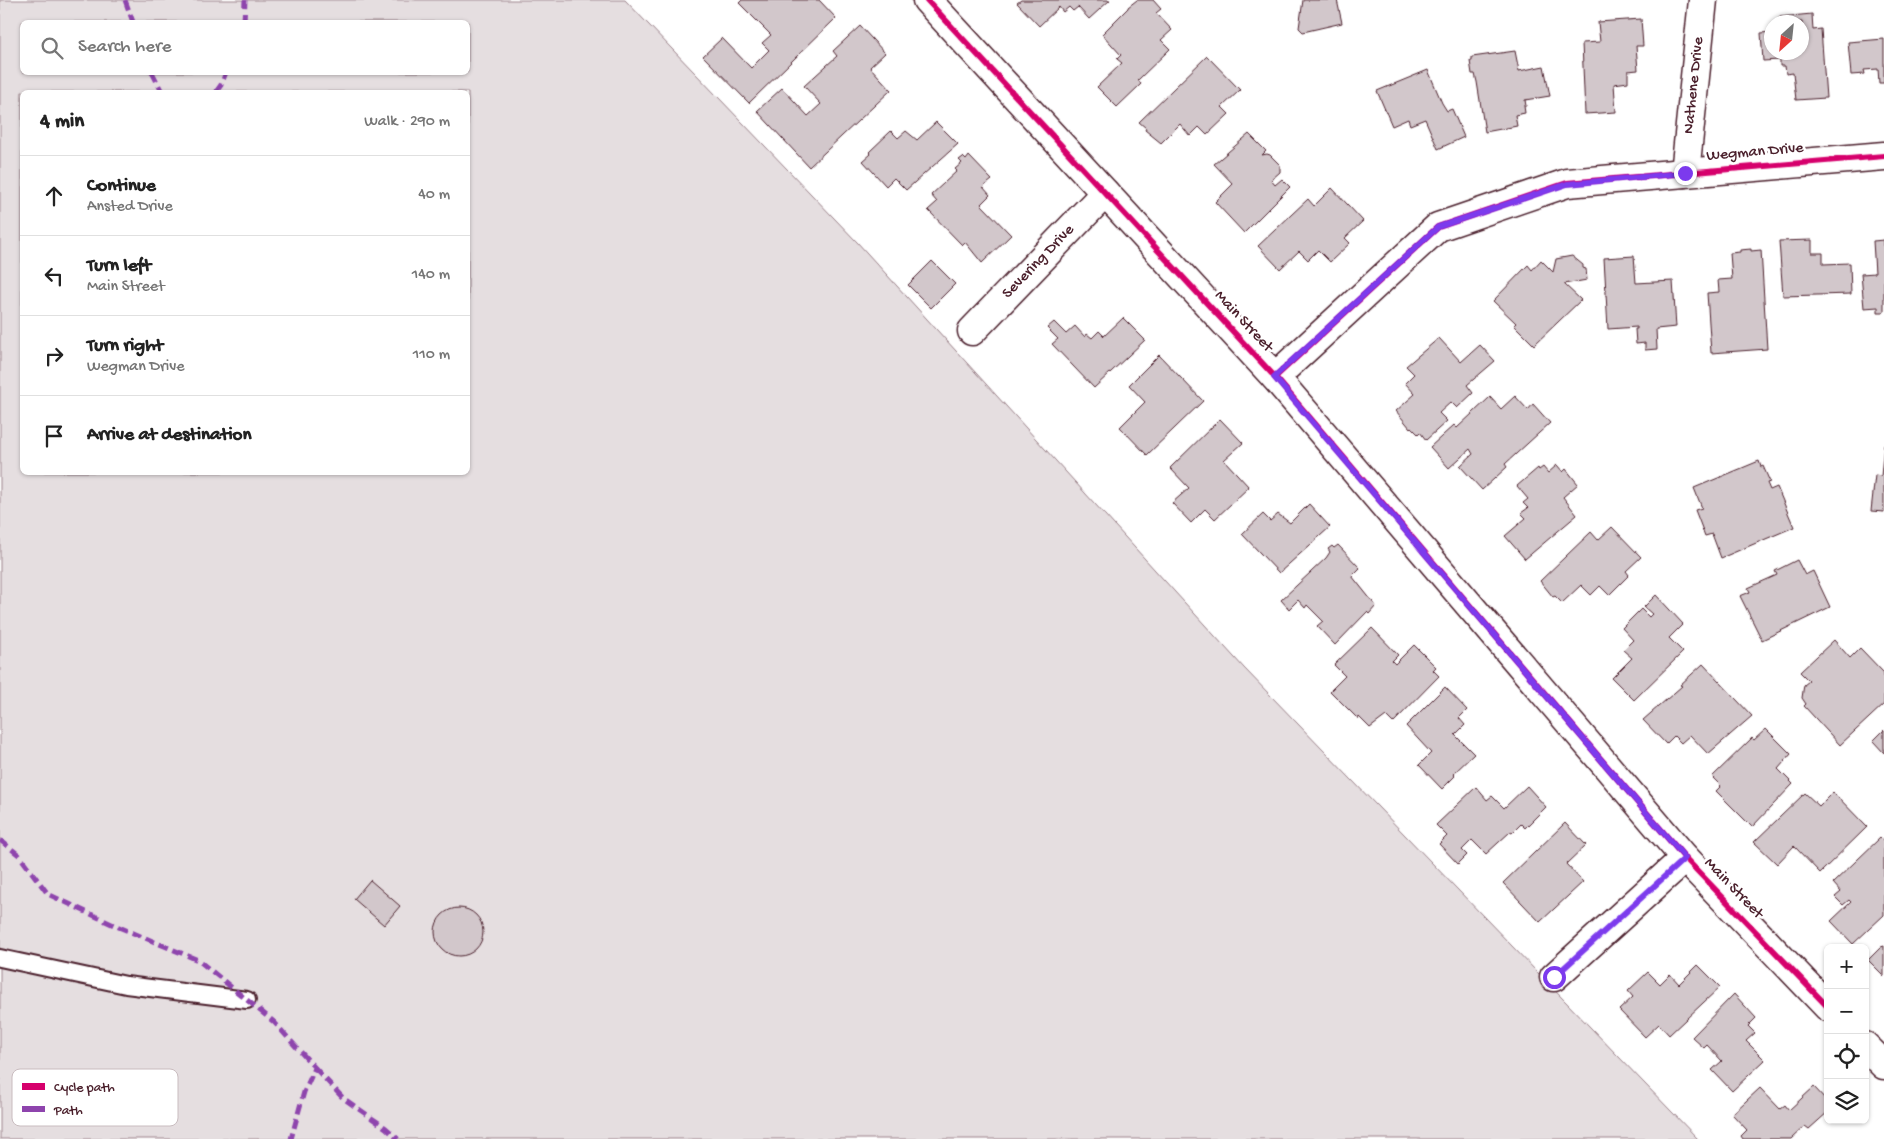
<!DOCTYPE html>
<meta charset="utf-8">
<style>
body{margin:0;font-family:"Gochi Hand",sans-serif;background:#f2f2f2;color:#222}
.controls{position:absolute;right:15px;bottom:15px;display:grid;overflow:hidden;border-radius:8px;box-shadow:0 1px 4px #0004}
.controls button{width:45px;height:45px;display:grid;place-items:center;padding:0;border:0;border-bottom:1px solid #e0e0e0;background:#fff;color:#222;font:25px sans-serif}
.compass{position:absolute;left:1764px;top:15px;width:45px;height:45px;border-radius:50%;background:#fff;box-shadow:0 1px 4px #0004;rotate:207deg}
.stop{position:absolute;width:15px;height:15px;margin:-11px;border:4px solid #7c3aed;border-radius:50%;background:#fff}
.stop.end{background:#7c3aed;border-color:#fff;box-shadow:0 1px 5px #0008}
.list{margin:0;padding:0;list-style:none}
h2{display:flex;justify-content:space-between;align-items:center;height:65px;margin:0;padding:0 20px;font-size:21px}
h2 small{font-size:16px;font-weight:400;color:#767676}
.list li{display:grid;grid-template-columns:32px 1fr auto;gap:15px;align-items:center;box-sizing:border-box;height:80px;padding:0 20px;border-top:1px solid #e0e0e0}
.list b{display:block;font-size:19px;white-space:nowrap}
.list p{margin:0;font-size:16px;white-space:nowrap;color:#767676}
.list em{font-size:16px;font-style:normal;color:#767676}
.icon{flex:none;width:28px;height:28px;fill:none;stroke:currentColor;stroke-width:2;stroke-linecap:round;stroke-linejoin:round}
.map{position:relative;flex:none;width:1884px;height:1139px;overflow:hidden}
.search{position:absolute;background:#fff;box-shadow:0 1px 4px #0004;left:20px;top:20px;width:450px;height:55px;display:flex;align-items:center;gap:12px;box-sizing:border-box;padding:0 18px;border-radius:8px;color:#767676;font-size:19px}
.panel{position:absolute;background:#fff;box-shadow:0 1px 4px #0004;left:20px;top:90px;width:450px;height:385px;border-radius:8px}
.map>svg:first-child{display:block}
.green{fill:#e5dee0;stroke:#987e86;fill-rule:evenodd}
.building{fill:#d2c7cb;stroke:#4a1f2b}
.lines{fill:none;stroke-linecap:round;stroke-linejoin:round}
.service-casing{stroke:#4a1f2b;stroke-width:20}
.minor-casing{stroke:#4a1f2b;stroke-width:31}
.tertiary-casing{stroke:#4a1f2b;stroke-width:31}
.service{stroke:#fff;stroke-width:16}
.minor{stroke:#fff;stroke-width:28}
.tertiary{stroke:#fff;stroke-width:28}
.quiet{stroke:#8e44ad;stroke-width:5;stroke-dasharray:10 5;stroke-linecap:butt}
.cycleway-casing{stroke:#fff;stroke-width:9}
.cycleway{stroke:#d6006c;stroke-width:6}
.route{stroke:#7c3aed;stroke-width:6}
.labels{text-anchor:middle;dominant-baseline:central;stroke-width:5;stroke-linejoin:round;paint-order:stroke}
.street-label{font-size:16px;fill:#4a1f2b;stroke:#fff}
.key{fill:#fff;stroke:#c9bcbf;stroke-width:1}
.key-label{font-size:14px;fill:#4a1f2b}
</style>
<div class="map">
<svg width="1884" height="1139" viewBox="0 0 1884 1139">
<rect width="100%" height="100%" fill="#fff"/>
<filter id="ink" filterUnits="userSpaceOnUse"><feTurbulence type="fractalNoise" baseFrequency=".02" numOctaves="2"/><feDisplacementMap in="SourceGraphic" scale="10" xChannelSelector="R" yChannelSelector="G"/><feConvolveMatrix kernelMatrix="1 2 1 2 8 2 1 2 1" color-interpolation-filters="sRGB"/></filter>
<g filter="url(#ink)">
<path class="green" d="M0,0H625L857,242L1244,668L1698,1139H0ZM22,22H468V72H22ZM22,92H468V472H22Z"/>
<g class="building">
<polygon points="742,0 819,0 836,18 749,103 703,56 722,38 751,68 769,50 762,43 771,35 739,3"/>
<polygon points="1021,0 1110,0 1089,19 1078,7 1073,11 1069,7 1063,12 1059,7 1039,26 1017,3"/>
<polygon points="1137,0 1153,0 1161,9 1156,13 1172,30 1161,40 1170,49 1138,80 1141,84 1117,107 1097,87 1122,63 1117,59 1121,55 1102,34 1128,8 1128,7"/>
<polygon points="1303,0 1337,0 1342,23 1303,32 1299,28"/>
<polygon points="1812,14 1813,30 1821,29 1826,98 1796,100 1793,73 1786,74 1785,66 1780,66 1780,60 1763,61 1761,33 1772,32 1772,52 1802,52 1802,22 1779,22 1779,17"/>
<polygon points="1641,19 1643,46 1636,46 1638,70 1628,71 1628,82 1614,84 1616,112 1585,114 1582,43 1600,42 1598,22"/>
<polygon points="860,26 885,53 870,67 891,90 809,167 757,111 782,88 808,116 821,104 804,86 837,56 833,51"/>
<polygon points="1884,39 1884,83 1879,83 1878,69 1864,70 1865,74 1851,75 1848,42"/>
<polygon points="1515,51 1519,71 1544,66 1550,96 1525,100 1526,106 1524,106 1525,113 1515,115 1517,126 1485,132 1477,82 1475,74 1472,74 1470,61 1472,61 1472,57"/>
<polygon points="1207,56 1240,90 1222,107 1229,114 1207,135 1199,127 1190,136 1180,124 1161,143 1145,130 1146,128 1139,122"/>
<polygon points="1428,70 1442,103 1447,111 1452,109 1464,137 1438,149 1425,119 1410,125 1408,119 1392,126 1377,91"/>
<polygon points="936,122 958,144 906,190 894,178 886,186 863,161 871,154 869,152 891,131 898,138 906,131 917,140"/>
<polygon points="1249,134 1266,151 1262,155 1267,154 1270,155 1280,165 1280,172 1271,180 1275,185 1282,179 1290,187 1244,233 1215,202 1233,184 1214,164"/>
<polygon points="969,156 992,180 983,187 990,195 981,204 1011,235 982,263 965,242 962,245 928,210 937,202 931,195 957,171 955,169 962,163 959,160 963,157 966,160"/>
<polygon points="1332,188 1363,221 1345,238 1350,243 1330,262 1318,250 1308,260 1299,251 1280,269 1258,246 1308,199 1314,206"/>
<polygon points="1812,240 1812,253 1823,253 1823,264 1850,263 1851,294 1783,296 1779,241"/>
<polygon points="1884,240 1884,312 1878,312 1878,307 1864,308 1861,274 1875,273 1873,241"/>
<polygon points="1751,249 1751,251 1761,250 1767,349 1711,353 1707,293 1719,292 1718,280 1732,279 1730,253 1740,252 1740,250"/>
<polygon points="1572,256 1583,265 1583,268 1586,269 1587,280 1564,284 1581,300 1534,345 1514,325 1516,323 1493,301 1528,265 1532,270 1541,260 1553,272 1556,259"/>
<polygon points="1634,256 1636,283 1673,281 1676,327 1656,329 1657,349 1645,350 1645,343 1636,344 1635,329 1637,329 1637,327 1608,329 1604,258"/>
<polygon points="932,261 955,284 931,308 908,285"/>
<polygon points="1123,318 1145,340 1094,388 1052,344 1058,339 1047,328 1054,322 1066,334 1075,326 1085,337 1087,334 1092,338 1099,331 1104,336"/>
<polygon points="1439,338 1461,362 1480,345 1495,361 1467,385 1473,393 1457,408 1451,402 1439,413 1447,421 1426,440 1420,432 1418,434 1411,427 1410,428 1396,411 1415,394 1405,383 1414,374 1406,366"/>
<polygon points="1159,355 1203,401 1147,455 1120,427 1145,402 1129,385"/>
<polygon points="1515,396 1528,410 1533,404 1550,423 1505,464 1507,467 1482,490 1460,466 1473,454 1470,449 1449,468 1430,447 1454,425 1457,428 1490,397 1501,409"/>
<polygon points="1220,419 1243,443 1224,460 1249,487 1215,519 1205,509 1191,523 1172,503 1189,488 1170,468"/>
<polygon points="1884,444 1884,512 1871,511 1875,475 1881,476"/>
<polygon points="1759,461 1761,467 1763,466 1770,482 1767,483 1770,490 1777,487 1794,527 1721,558 1712,534 1705,536 1695,510 1702,508 1694,488"/>
<polygon points="1557,465 1563,472 1566,469 1578,484 1563,497 1577,515 1525,559 1505,536 1526,518 1521,513 1528,508 1523,503 1528,499 1517,486 1538,468 1539,470 1543,467 1548,473"/>
<polygon points="1309,504 1330,527 1279,573 1242,534 1263,514 1270,521 1278,514 1290,523"/>
<polygon points="1612,527 1641,557 1626,571 1629,575 1609,595 1600,586 1591,595 1581,585 1562,603 1555,596 1553,597 1540,581 1591,532 1598,540"/>
<polygon points="1338,545 1360,568 1352,576 1376,606 1369,614 1367,612 1335,645 1317,626 1323,621 1307,605 1305,608 1298,600 1289,609 1281,600 1326,558 1330,552 1328,549 1332,546 1334,548"/>
<polygon points="1797,560 1805,575 1813,571 1830,607 1762,640 1740,596 1750,592 1748,588 1777,575 1775,571"/>
<polygon points="1656,595 1683,624 1669,638 1683,652 1634,700 1612,678 1632,658 1623,650 1633,640 1622,628 1641,609 1649,617 1652,614 1644,607"/>
<polygon points="1372,628 1398,655 1392,661 1395,664 1414,645 1436,667 1433,670 1439,676 1393,723 1386,716 1370,728 1359,717 1358,719 1330,691 1345,676 1334,665"/>
<polygon points="1834,640 1850,658 1860,648 1884,673 1884,704 1840,745 1804,706 1806,704 1802,698 1803,691 1804,685 1809,681 1800,672"/>
<polygon points="1703,664 1752,716 1708,754 1690,735 1681,743 1674,736 1666,744 1643,720 1682,686 1680,685"/>
<polygon points="1445,687 1467,710 1459,718 1465,725 1455,735 1474,754 1453,774 1455,776 1442,789 1419,765 1431,753 1406,726"/>
<polygon points="1766,729 1791,754 1778,769 1793,784 1752,827 1716,791 1721,786 1712,777 1752,738 1754,740"/>
<polygon points="1884,730 1884,753 1873,741"/>
<polygon points="1527,786 1546,807 1525,828 1521,824 1512,833 1510,832 1486,854 1472,840 1462,850 1467,855 1458,864 1439,844 1447,836 1436,825 1476,787 1487,800 1492,796 1504,808"/>
<polygon points="1833,792 1867,827 1820,873 1794,846 1777,864 1754,842 1805,793 1819,806"/>
<polygon points="1565,823 1586,845 1566,864 1583,882 1540,922 1503,883"/>
<polygon points="1880,838 1882,840 1884,838 1884,915 1853,944 1831,921 1851,902 1849,900 1843,905 1835,897 1841,892 1833,883"/>
<polygon points="370,880 400,906 384,925 354,899"/>
<circle cx="459" cy="932" r="24"/>
<polygon points="1884,946 1884,976 1868,960 1881,947"/>
<polygon points="1698,965 1720,987 1669,1035 1659,1024 1645,1037 1619,1010 1633,997 1628,991 1648,972 1660,984 1670,974 1679,984"/>
<polygon points="1734,994 1756,1018 1748,1026 1755,1033 1746,1041 1765,1060 1732,1091 1712,1070 1722,1061 1707,1045 1704,1048 1692,1037"/>
<polygon points="1814,1087 1828,1102 1828,1112 1809,1129 1805,1126 1791,1139 1743,1139 1741,1136 1747,1130 1732,1114 1760,1088 1780,1109 1785,1105 1789,1110"/>
</g>
<g class="lines">
<defs>
<polyline id="service" points="0,958 126,985 247,1000"/>
<g id="minor">
<path id="s1" d="M1685,173L1703,0"/>
<path id="s2" d="M972,331L1105,193"/>
<polyline points="1275,377 1438,227 1567,183 1884,156"/>
<polyline points="1554,977 1685,858"/>
</g>
<g id="tertiary">
<polyline points="927,0 1275,377 1685,858 1828,1007"/>
<polyline points="1865,1046 1884,1065"/>
</g>
</defs>
<use href="#service" class="service-casing"/>
<use href="#minor" class="minor-casing"/>
<use href="#tertiary" class="tertiary-casing"/>
<use href="#service" class="service"/>
<use href="#minor" class="minor"/>
<use href="#tertiary" class="tertiary"/>
<g class="quiet">
<polyline points="125,0 133,22"/>
<polyline points="244,22 245,0"/>
<polyline points="152,72 162,92"/>
<polyline points="216,92 221,85 226,72"/>
<polyline points="0,840 19,855 48,894 114,925 198,960 274,1022 315,1068 304,1092 291,1139"/>
<polyline points="315,1068 343,1098 386,1128 398,1139"/>
</g>
<defs>
<g id="cycleway">
<polyline points="927,0 1275,377 1685,858 1828,1007"/>
<polyline points="1275,377 1438,227 1567,183 1884,156"/>
</g>
</defs>
<use href="#cycleway" class="cycleway-casing"/>
<use href="#cycleway" class="cycleway"/>
</g>
</g>
<g class="lines" filter="url(#ink)">
<polyline class="route" points="1554,977 1685,858 1274,377 1438,227 1567,184 1685,173"/>
</g>
<g class="labels">
<g class="street-label">
<text stroke="none"><textPath href="#s1" startOffset="88">Nathene Drive</textPath></text>
<text transform="translate(1755 153) rotate(-5)">Wegman Drive</text>
<text stroke="none"><textPath href="#s2" startOffset="96">Severing Drive</textPath></text>
<text transform="translate(1243 322) rotate(47)">Main Street</text>
<text transform="translate(1733 889) rotate(46)">Main Street</text>
</g>
</g>
<rect x="12" y="1069" width="166" height="57" rx="8" class="key"/>
<rect x="22" y="1083" width="23" height="7" fill="#d6006c"/>
<rect x="22" y="1106" width="23" height="6" fill="#8e44ad"/>
<g class="key-label">
<text x="54" y="1091">Cycle path</text>
<text x="54" y="1114">Path</text>
</g>
</svg>
<div class="controls">
<button>+</button>
<button>−</button>
<button><svg class="icon" aria-label="locate" viewBox="0 0 24 24"><circle cx="12" cy="12" r="6"/><path d="M12 2v4M12 18v4M2 12h4M18 12h4"/></svg></button>
<button><svg class="icon" aria-label="layers" viewBox="0 0 24 24"><path d="M12 4l9 5-9 5-9-5zM3 14l9 5 9-5"/></svg></button>
</div>
<svg class="compass" viewBox="-18 -18 36 36"><path d="M0-13l5 13h-10z" fill="#e53935"/><path d="M0 13l5-13h-10z" fill="#767676"/></svg>
<div class="stop" style="left:1554px;top:977px"></div>
<div class="stop end" style="left:1685px;top:173px"></div>
<div class="search"><svg class="icon" aria-label="search" viewBox="0 0 24 24"><circle cx="10" cy="10" r="6"/><path d="M15 15l6 6"/></svg>Search here</div>
<section class="panel">
<h2>4 min<small>Walk · 290 m</small></h2>
<ul class="list">
<li><svg class="icon" aria-label="ahead" viewBox="0 0 24 24"><path d="M12 20V5M6 11l6-6 6 6"/></svg><div><b>Continue</b><p>Ansted Drive</p></div><em>40 m</em></li>
<li><svg class="icon" aria-label="left" viewBox="0 0 24 24"><path d="M17 20v-9H6M10 6l-5 5 5 5"/></svg><div><b>Turn left</b><p>Main Street</p></div><em>140 m</em></li>
<li><svg class="icon" aria-label="right" viewBox="0 0 24 24"><path d="M7 20v-9h11M14 6l5 5-5 5"/></svg><div><b>Turn right</b><p>Wegman Drive</p></div><em>110 m</em></li>
<li><svg class="icon" aria-label="arrive" viewBox="0 0 24 24"><path d="M6 21V4h12l-3 4 3 4H6"/></svg><div><b>Arrive at destination</b></div></li>
</ul>
</section>
</div>
